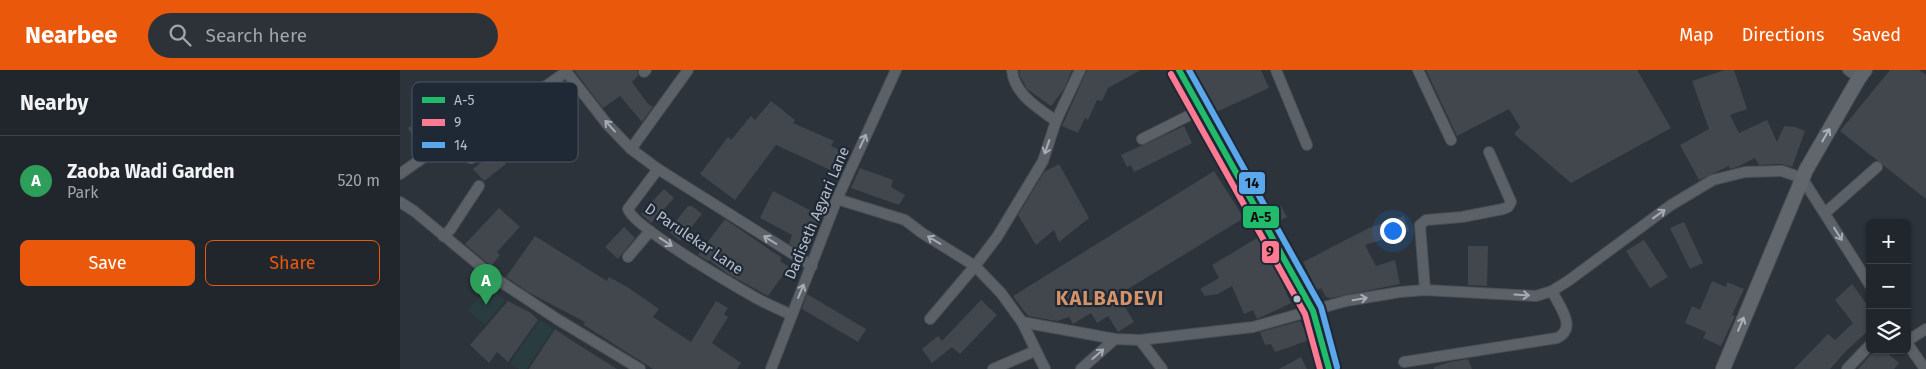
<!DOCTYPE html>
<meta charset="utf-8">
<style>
body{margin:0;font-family:"Fira Sans",sans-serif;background:#2d3238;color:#f1f3f6}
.controls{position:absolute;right:15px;bottom:15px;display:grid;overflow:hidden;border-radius:8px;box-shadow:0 1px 4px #0004}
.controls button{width:45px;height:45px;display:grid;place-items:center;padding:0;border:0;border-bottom:1px solid #3e4348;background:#21262c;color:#f1f3f6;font:25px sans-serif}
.you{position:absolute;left:992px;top:160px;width:18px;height:18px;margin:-12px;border:4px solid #fff;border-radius:50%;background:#1a73e8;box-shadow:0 0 0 8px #1a73e833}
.badge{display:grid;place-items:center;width:32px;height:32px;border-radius:50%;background:#ea580c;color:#fff;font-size:16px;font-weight:700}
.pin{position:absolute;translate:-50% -41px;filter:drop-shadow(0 1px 2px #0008)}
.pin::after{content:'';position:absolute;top:26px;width:18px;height:15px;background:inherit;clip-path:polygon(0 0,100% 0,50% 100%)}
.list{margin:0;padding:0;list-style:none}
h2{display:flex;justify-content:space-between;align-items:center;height:65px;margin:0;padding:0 20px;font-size:21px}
h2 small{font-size:16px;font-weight:400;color:#a2a5a9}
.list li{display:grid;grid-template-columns:32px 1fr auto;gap:15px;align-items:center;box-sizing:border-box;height:90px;padding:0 20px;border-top:1px solid #3e4348}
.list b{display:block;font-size:19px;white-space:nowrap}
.list p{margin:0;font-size:16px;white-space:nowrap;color:#a2a5a9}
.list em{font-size:16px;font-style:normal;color:#a2a5a9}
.actions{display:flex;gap:10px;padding:15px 20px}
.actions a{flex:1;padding:11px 0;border:1px solid #ea580c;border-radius:8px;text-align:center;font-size:18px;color:#ea580c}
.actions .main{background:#ea580c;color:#fff}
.icon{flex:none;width:28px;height:28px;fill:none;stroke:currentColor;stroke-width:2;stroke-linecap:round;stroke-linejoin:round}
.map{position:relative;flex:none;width:1526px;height:299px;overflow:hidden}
header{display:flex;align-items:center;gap:30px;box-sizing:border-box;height:70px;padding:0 25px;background:#ea580c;color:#fff}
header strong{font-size:24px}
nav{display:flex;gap:28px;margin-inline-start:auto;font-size:18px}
.search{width:350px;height:45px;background:#2d3238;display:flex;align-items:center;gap:12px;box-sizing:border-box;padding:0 18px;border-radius:28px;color:#a2a5a9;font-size:19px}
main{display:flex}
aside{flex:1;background:#21262c}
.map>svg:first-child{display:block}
.green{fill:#293d40}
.building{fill:#41474d}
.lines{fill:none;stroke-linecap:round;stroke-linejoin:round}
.street-casing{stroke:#4a4f54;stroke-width:12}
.secondary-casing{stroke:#4a4f54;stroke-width:16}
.street{stroke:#5c6168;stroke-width:10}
.secondary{stroke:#61656c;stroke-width:14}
.bus-1-casing{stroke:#1f2935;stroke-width:10}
.bus-2-casing{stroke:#1f2935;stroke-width:10}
.bus-3-casing{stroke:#1f2935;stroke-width:10}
.bus-1{stroke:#20bc6c;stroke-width:6}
.bus-2{stroke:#fe7a93;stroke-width:6}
.bus-3{stroke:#5aa8eb;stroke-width:6}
.oneway{stroke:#a5acb6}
.oneway2{stroke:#aab2bc}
.bus-dot{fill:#b7bfca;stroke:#1f2935;stroke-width:2}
.labels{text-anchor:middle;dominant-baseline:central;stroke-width:4.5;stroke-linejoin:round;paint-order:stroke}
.street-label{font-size:15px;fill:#b7bfca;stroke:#1f2935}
.district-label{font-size:20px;font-weight:bold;letter-spacing:1px;fill:#d49268;stroke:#1f2935}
.key{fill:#1f2935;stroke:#4d5662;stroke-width:1}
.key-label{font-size:14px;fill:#b7bfca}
.line-badge{stroke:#1f2935;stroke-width:2}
.pale-badge-label{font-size:14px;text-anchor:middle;font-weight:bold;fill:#111}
</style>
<header>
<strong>Nearbee</strong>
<div class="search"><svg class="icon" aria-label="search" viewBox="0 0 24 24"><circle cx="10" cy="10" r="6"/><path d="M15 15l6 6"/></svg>Search here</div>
<nav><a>Map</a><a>Directions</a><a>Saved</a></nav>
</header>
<main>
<aside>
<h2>Nearby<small></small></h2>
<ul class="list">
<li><span class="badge" style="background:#2e9e5b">A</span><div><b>Zaoba Wadi Garden</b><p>Park</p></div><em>520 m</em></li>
</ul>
<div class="actions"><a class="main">Save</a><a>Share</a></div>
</aside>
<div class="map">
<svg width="1526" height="299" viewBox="0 0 1526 299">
<rect width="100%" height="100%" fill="#2c333a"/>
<g class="green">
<polygon points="87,217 105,230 85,254 68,240"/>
<polygon points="140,250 153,259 126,299 119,299 110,293"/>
</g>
<g class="building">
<polygon points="174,0 237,0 238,6 232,12 248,34 253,37 242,52 220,26 203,38"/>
<polygon points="619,0 672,0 664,19 651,36 627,19 620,6"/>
<polygon points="687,0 741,0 708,18 702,31 697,30 688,50 685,48 678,63 662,56"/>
<polygon points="796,0 861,0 869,18 812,44 790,3"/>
<polygon points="1026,0 1237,0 1271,58 1171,113 1114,64 1120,57 1109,39 1057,66"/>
<polygon points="1325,0 1334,0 1347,39 1330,45 1339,63 1367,50 1377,72 1384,56 1395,57 1405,61 1392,97 1382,94 1359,95 1355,88 1337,97 1330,99 1329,96 1299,110 1280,75 1309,59 1292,11"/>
<polygon points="1490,0 1519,0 1526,5 1526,129 1440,61"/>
<polygon points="371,31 395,50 393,53 434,71 431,76 447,83 437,103 376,75 335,130 300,104 328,67 331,70 351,46 355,50"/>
<polygon points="31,44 43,65 22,80 8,58"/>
<polygon points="784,56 792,73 734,102 731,95 727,97 721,85"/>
<polygon points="96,81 106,94 84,111 73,99"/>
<polygon points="659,94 689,148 659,172 654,160 636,175 618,145 644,102"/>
<polygon points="460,98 493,110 491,117 505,125 499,135 451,118"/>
<polygon points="814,101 844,148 718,225 734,252 718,262 708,246 697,253 691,243 673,254 669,247 657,251 628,246 613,226"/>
<polygon points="264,119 274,128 251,153 241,144"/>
<polygon points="373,121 421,146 407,185 389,174 392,165 360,148"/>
<polygon points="288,136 292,136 302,144 280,171 268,161"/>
<polygon points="881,136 887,147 874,153 868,143"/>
<polygon points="99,138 120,157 97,182 100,185 91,196 65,174"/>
<polygon points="1004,146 1009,161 965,175 976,196 995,190 1000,214 931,228 926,227 921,218 917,220 903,192 969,158"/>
<polygon points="325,149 382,188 380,191 389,197 368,226 328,204 309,190 308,191 298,185"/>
<polygon points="1284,152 1303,193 1290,199 1270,158"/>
<polygon points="224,157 235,168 218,189 205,177"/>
<polygon points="135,166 207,211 209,207 229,218 259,239 253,247 291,272 316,231 328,238 324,244 328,247 312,273 341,293 337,299 253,299 184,255 185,252 128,222 106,207"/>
<polygon points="857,168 877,202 891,233 857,249 853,240 844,244 832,216 818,224 805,226 800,219 819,208 812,195"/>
<polygon points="1244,170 1268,207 1250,218 1226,181"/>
<polygon points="1068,176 1088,176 1087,216 1068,215"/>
<polygon points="1312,211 1326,217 1327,212 1344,219 1332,245 1335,246 1321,276 1303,268 1306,262 1285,253 1292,236 1300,240"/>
<polygon points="1452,214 1470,239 1470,259 1446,281 1430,299 1394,299 1428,264 1435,270 1453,253 1435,230"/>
<polygon points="407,224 466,259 458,272 402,239"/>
<polygon points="581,230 597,245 560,284 552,277 532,293 522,279 538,266 542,271"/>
<polygon points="108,231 131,243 138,250 108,292 97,282 89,293 70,275"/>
<polygon points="900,251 910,270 875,282 871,274 865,275 860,262"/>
<polygon points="155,259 174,272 217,299 129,299"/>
<polygon points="1475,280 1484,280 1499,293 1494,299 1458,299"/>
<polygon points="901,287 907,299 879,299"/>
<polygon points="1068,289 1072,299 1034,299 1034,297 1050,292"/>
</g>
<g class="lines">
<defs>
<g id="street">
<polyline points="165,0 207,54 231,79 258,99 412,196"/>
<path d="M612,0C614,24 638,38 656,51"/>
<polyline points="876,0 907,75"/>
<polyline points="1018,0 1051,70"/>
<polyline points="1448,0 1459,8"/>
<polyline points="244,2 246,0"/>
<polyline points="116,37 166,2"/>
<polyline points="55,65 71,88"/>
<polyline points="742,69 800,40"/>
<polyline points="231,79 288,0"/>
<path d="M258,99L228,139C233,157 335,216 356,228C367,234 379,239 391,245"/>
<polyline points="0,104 55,65 40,41"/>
<polyline points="437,129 505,150 522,163 575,196 601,223 622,252 645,299"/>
<polyline points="0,132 14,141 95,208 157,249 240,299"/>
<polyline points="1425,143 1477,97"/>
<polyline points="43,166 50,160 79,116"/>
<polyline points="228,187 250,161"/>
<polyline points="1025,220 1020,155 1026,150 1062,147 1103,139 1108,137 1111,132 1089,82"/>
<polyline points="530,249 575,196 597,167 643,91 656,51 680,0"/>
<polyline points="622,252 715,269 740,270 853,257 946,231 1000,222 1025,220 1136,226 1152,221 1168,211 1271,135 1313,110 1345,102 1382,101 1402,108 1470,215"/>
<polyline points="740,270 762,299"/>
<polyline points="1507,271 1526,259"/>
<polyline points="1507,273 1525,299"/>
<path d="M1004,292L1157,268C1178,258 1159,236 1152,221"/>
<polyline points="371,299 437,129 496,0"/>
<polyline points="593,299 635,281"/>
<polyline points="681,299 715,269"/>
<polyline points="1447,299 1470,275"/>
</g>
<g id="secondary">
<polyline points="779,0 800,40 913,241 929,299"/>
<polyline points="1323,299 1406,100 1459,8 1465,0"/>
</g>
</defs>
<use href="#street" class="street-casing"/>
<use href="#secondary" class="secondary-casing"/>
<use href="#street" class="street"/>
<use href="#secondary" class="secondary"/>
<defs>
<polyline id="bus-1" points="779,0 913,241 929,299"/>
<polyline id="bus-2" points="771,4 905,244 920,299"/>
<polyline id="bus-3" points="789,0 921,237 937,297"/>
</defs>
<use href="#bus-1" class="bus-1-casing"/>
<use href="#bus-2" class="bus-2-casing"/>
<use href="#bus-3" class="bus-3-casing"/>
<use href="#bus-1" class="bus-1"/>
<use href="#bus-2" class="bus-2"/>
<use href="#bus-3" class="bus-3"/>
</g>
<defs><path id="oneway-shaft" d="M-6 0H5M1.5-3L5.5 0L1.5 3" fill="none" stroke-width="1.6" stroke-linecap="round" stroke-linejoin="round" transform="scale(1.25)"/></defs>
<g class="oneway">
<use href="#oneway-shaft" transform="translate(210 56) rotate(-132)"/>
<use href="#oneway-shaft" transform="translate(463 71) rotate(-65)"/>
<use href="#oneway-shaft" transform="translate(647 77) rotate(109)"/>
<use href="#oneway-shaft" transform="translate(1259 144) rotate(-36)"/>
<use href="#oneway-shaft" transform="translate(1438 164) rotate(58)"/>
<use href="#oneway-shaft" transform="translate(370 170) rotate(-148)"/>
<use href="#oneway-shaft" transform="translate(534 170) rotate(-149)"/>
<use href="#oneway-shaft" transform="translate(266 172) rotate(33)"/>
<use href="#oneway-shaft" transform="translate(401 221) rotate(-67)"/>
<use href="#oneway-shaft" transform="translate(1122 225) rotate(3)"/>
<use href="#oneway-shaft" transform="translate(960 229) rotate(-10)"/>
<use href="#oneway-shaft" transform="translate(698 284) rotate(-41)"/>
</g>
<g class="oneway2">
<use href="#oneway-shaft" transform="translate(1426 65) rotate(-60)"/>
<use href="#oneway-shaft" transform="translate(1341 254) rotate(-67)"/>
</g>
<circle class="bus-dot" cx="897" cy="229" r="4.5"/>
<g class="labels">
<g class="street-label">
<text transform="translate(417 143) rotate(-67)">Dadiseth Agyari Lane</text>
<text transform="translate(294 169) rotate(34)">D Parulekar Lane</text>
</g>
<g class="district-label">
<text x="710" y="228">KALBADEVI</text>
</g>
</g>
<rect x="12" y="12" width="166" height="80" rx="8" class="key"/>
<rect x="22" y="27" width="23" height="6" fill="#20bc6c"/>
<rect x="22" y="49" width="23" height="7" fill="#fe7a93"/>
<rect x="22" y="72" width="23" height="6" fill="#5aa8eb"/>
<g class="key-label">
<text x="54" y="35">A-5</text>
<text x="54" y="57">9</text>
<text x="54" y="80">14</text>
</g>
<g class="line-badge">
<rect x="838" y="101" width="28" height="24" rx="5" fill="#5aa8eb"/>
<rect x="842" y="135" width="38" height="24" rx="5" fill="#20bc6c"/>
<rect x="861" y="170" width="19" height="24" rx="5" fill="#fe7a93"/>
</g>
<g class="pale-badge-label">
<text x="852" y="118">14</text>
<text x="861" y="152">A-5</text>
<text x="870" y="186">9</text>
</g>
</svg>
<div class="controls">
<button>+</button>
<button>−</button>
<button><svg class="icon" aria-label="layers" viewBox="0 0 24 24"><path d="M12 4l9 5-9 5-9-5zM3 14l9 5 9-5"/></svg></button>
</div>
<div class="you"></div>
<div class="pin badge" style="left:86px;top:235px;background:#2e9e5b">A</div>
</div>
</main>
